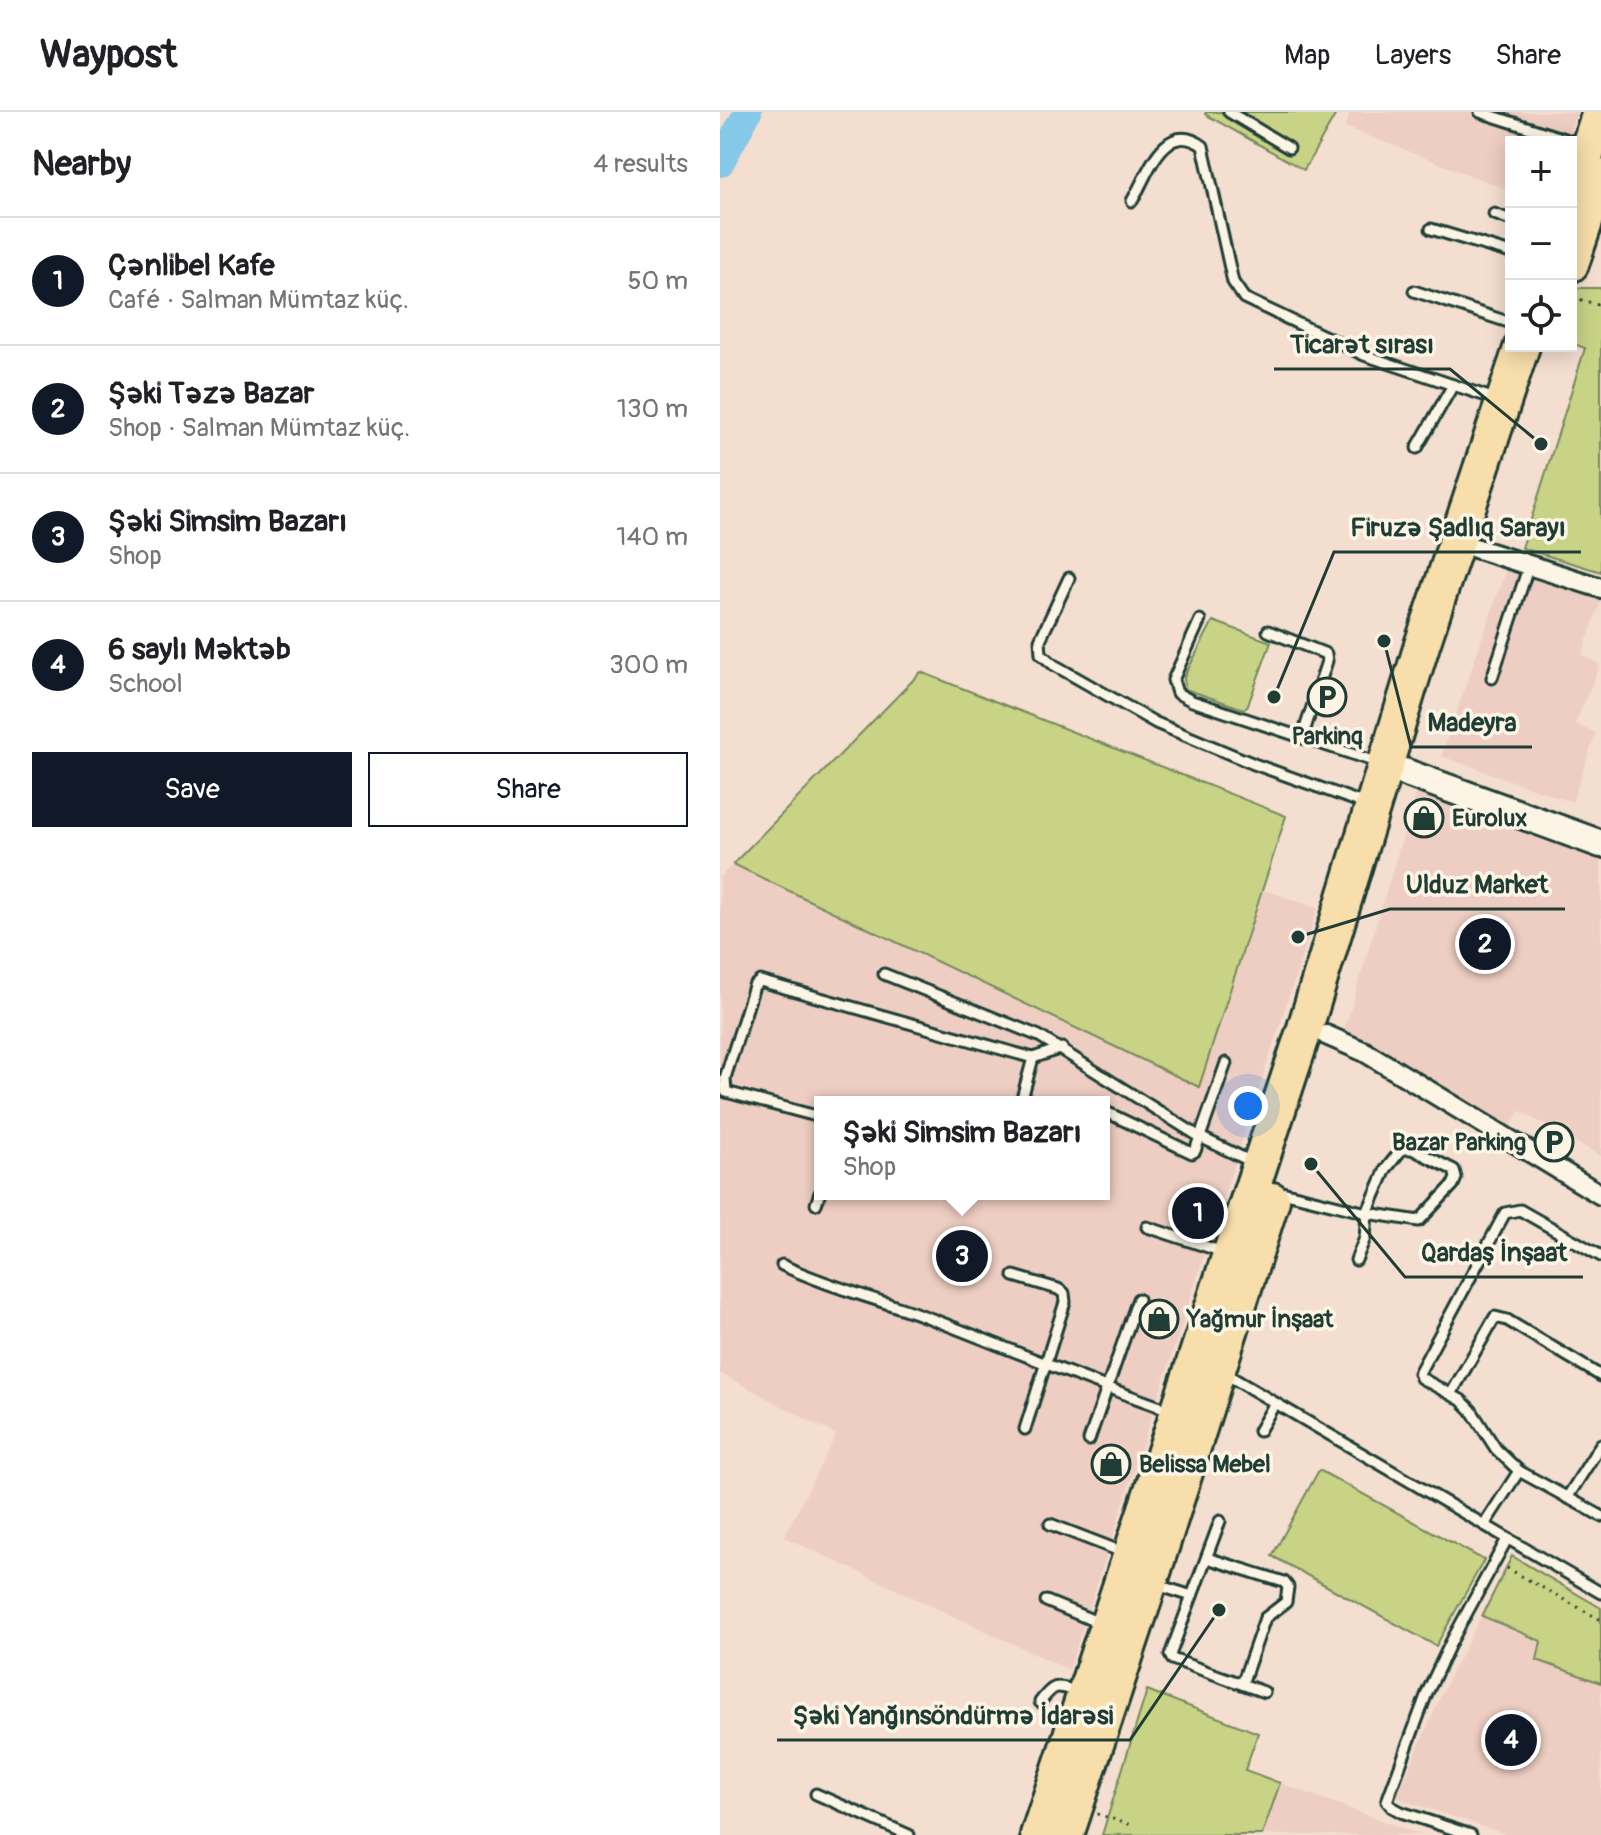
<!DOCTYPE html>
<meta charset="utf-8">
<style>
body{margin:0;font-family:Pangolin,sans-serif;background:#f2f2f2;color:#202124}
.controls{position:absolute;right:24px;top:24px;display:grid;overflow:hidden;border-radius:0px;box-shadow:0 4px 20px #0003}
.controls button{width:72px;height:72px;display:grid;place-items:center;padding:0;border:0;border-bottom:2px solid #e0e0e0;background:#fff;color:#202124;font:40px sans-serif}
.you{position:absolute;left:528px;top:994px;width:28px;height:28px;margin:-20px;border:6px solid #fff;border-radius:50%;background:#1a73e8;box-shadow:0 0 0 12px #1a73e833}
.badge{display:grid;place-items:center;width:52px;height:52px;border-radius:50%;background:#111827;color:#fff;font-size:26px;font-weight:700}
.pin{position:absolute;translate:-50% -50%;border:4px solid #fff;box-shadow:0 2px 8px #0006}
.popup{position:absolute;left:94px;top:984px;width:296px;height:104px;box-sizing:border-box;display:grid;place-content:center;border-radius:0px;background:#fff;filter:drop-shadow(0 2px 6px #0005);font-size:26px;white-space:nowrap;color:#757577}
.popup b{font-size:30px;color:#202124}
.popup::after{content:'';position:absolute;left:50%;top:100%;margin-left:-16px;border:16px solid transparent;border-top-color:#fff}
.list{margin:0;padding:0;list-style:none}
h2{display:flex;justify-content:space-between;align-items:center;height:104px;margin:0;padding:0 32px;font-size:34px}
h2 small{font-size:26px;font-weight:400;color:#757577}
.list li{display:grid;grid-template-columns:52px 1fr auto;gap:24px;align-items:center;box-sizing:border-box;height:128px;padding:0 32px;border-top:2px solid #e0e0e0}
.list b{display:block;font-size:30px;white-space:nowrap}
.list p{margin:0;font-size:26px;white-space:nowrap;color:#757577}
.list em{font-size:26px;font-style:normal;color:#757577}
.actions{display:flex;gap:16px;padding:24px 32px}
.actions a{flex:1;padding:18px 0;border:2px solid #111827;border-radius:0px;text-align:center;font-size:28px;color:#111827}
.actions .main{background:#111827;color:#fff}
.icon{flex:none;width:44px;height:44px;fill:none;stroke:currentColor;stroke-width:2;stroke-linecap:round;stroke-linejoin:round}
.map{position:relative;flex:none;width:881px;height:1723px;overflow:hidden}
header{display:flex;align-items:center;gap:48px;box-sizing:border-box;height:112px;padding:0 40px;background:#fff;border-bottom:2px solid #e0e0e0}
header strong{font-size:38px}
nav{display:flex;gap:44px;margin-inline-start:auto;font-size:28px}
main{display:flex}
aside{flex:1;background:#fff}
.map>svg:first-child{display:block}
.built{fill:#eecec2;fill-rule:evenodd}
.green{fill:#c8d386;stroke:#74885d;stroke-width:2}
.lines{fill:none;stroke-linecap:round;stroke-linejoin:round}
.river{stroke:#86c8e7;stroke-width:28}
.lane-casing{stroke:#1f3d34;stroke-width:15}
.street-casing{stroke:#1f3d34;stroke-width:24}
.secondary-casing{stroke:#1f3d34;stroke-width:32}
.highway-casing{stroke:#1f3d34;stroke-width:40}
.path{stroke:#1f3d34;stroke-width:3;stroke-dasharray:2 6;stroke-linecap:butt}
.lane{stroke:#fcf5e5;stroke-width:9}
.street{stroke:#fcf5e5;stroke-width:18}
.secondary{stroke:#fcf5e5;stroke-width:26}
.highway{stroke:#f8deab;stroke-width:34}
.labels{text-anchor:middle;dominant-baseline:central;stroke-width:7;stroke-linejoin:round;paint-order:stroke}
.poi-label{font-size:24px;font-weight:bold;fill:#1f3d34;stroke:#fcf5e5;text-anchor:start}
.leader{fill:none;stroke:#1f3d34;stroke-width:3}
.callout-dot{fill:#1f3d34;stroke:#fcf5e5;stroke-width:3}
.callout-label{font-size:26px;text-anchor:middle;font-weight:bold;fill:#1f3d34;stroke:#fcf5e5;stroke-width:7;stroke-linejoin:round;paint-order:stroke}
</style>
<header>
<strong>Waypost</strong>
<nav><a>Map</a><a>Layers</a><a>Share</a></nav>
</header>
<main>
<aside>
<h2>Nearby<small>4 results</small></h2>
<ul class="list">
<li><span class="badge">1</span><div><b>Çənlibel Kafe</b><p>Café · Salman Mümtaz küç.</p></div><em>50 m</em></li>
<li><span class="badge">2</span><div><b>Şəki Təzə Bazar</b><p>Shop · Salman Mümtaz küç.</p></div><em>130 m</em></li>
<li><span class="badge">3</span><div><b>Şəki Simsim Bazarı</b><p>Shop</p></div><em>140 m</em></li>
<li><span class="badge">4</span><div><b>6 saylı Məktəb</b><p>School</p></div><em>300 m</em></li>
</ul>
<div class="actions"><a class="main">Save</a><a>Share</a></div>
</aside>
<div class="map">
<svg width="881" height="1723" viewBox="0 0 881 1723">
<rect width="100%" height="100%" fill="#f4ded0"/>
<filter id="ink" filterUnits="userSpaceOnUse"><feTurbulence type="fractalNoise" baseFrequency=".0125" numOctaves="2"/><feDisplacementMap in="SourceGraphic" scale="16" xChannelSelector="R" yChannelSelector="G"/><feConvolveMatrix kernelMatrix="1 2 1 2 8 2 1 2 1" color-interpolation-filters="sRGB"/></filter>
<g filter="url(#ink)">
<g class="built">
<polygon points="630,0 857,0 846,30 791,30 791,79 625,15"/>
<polygon points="786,458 881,489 862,542 880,553 855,612 876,621 852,690 721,644"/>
<polygon points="697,677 881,746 881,1044 800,999 789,1016 624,919"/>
<path d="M13,752L478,975L544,778L598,796L349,1558L64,1425L116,1323L0,1261V766ZM100,990H384V1082H100Z"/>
<polygon points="762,1504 821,1529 818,1548 881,1571 881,1723 788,1723 676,1686 729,1566"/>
<polygon points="560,1671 702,1723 542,1723"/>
</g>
<g class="green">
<polygon points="486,0 617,0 584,58 485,2"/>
<polygon points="856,176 881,176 881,460 802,436 865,236 851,231 851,191"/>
<polygon points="493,509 551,530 528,593 524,597 465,577 464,565"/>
<polygon points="201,560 566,704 479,975 13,752"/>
<polygon points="599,1358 764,1448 716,1534 552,1444"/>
<polygon points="792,1444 881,1496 881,1571 817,1548 821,1529 762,1504"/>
<polygon points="427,1578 538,1621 525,1658 560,1671 542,1723 382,1723"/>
</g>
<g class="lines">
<polyline class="river" points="0,51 28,0"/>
<defs>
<g id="lane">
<polyline points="509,0 569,36"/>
<polyline points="760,0 863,33"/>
<path d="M412,89C428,62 444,6 483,34L513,170L524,186L644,243L778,288"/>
<polyline points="774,102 791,108"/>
<polyline points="711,117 791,141"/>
<polyline points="694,179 791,211"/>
<polyline points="697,336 733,273"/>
<polyline points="349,466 320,528 321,542 334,553 436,611 534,652 648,693"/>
<polyline points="480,508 453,568 457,581 472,589 659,651"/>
<polyline points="548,519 606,542 607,549 582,626"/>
<polyline points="772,566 809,453"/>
<polyline points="164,862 319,924 480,1025 532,1050"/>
<polyline points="301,990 313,946"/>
<polyline points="384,999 472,1041 475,1039 506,951"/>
<polyline points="100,1005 6,980 5,966 34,874 40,869 313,946 342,936"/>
<polygon points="682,1037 692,1037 734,1058 736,1066 733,1073 699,1109 647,1101 666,1057"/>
<polyline points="558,1079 647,1101 645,1126 636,1148"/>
<polyline points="96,1092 100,1081"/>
<polyline points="427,1115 503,1140"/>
<polyline points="881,1144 800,1098 785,1101 699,1261 701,1266 741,1288 751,1298 776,1337 799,1359 881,1404"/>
<path d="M62,1153C111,1176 162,1188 212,1207C292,1238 371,1271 452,1299"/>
<polyline points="294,1164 338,1177 344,1181 345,1190 305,1317"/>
<polyline points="504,1261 881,1481"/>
<polyline points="731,1282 775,1205 787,1208 881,1264"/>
<polyline points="539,1319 555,1291"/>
<polyline points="369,1328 418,1187"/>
<polyline points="847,1386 881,1332"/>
<polyline points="330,1412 405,1441"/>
<polyline points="764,1413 799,1359"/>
<polyline points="487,1446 564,1470 568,1475 566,1490 545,1506 522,1572"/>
<polyline points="434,1472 472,1484 450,1543 452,1547 544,1580"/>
<polyline points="472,1484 500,1409"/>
<polyline points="326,1489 382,1512"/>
<path d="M320,1590C336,1570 336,1573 360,1581"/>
<polyline points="96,1682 189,1723"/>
<polyline points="751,1723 681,1700 672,1695 667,1689 707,1581 731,1530 787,1427"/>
</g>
<g id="street">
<polyline points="755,436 881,476"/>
<polyline points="606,923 645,940 881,1083"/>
</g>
<polyline id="secondary" points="684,660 881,732"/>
<g id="highway">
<polyline points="851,89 880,0"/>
<polyline points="851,152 880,65"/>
<polyline points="318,1723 585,916 702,533 802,234"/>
<polyline points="346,1723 430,1470 552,1088"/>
</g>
</defs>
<use href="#lane" class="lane-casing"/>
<use href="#street" class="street-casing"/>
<use href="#secondary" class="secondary-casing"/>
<use href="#highway" class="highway-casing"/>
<g class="path">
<polyline points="853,185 881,194"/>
<polyline points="787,1456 881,1508"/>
<polyline points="377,1702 415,1714"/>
</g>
<use href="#lane" class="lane"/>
<use href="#street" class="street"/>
<use href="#secondary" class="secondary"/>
<use href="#highway" class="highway"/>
</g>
</g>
<defs>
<symbol id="parking-ring" viewBox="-11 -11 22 22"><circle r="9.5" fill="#fcf5e5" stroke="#1f3d34" stroke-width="1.5"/><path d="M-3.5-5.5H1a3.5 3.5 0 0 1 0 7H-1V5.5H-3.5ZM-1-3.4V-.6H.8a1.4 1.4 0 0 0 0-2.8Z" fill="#1f3d34"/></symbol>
<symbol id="shop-ring" viewBox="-11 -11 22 22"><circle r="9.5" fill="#fcf5e5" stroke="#1f3d34" stroke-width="1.5"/><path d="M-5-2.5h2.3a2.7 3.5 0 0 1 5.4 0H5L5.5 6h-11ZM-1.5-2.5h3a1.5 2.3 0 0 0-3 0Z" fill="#1f3d34"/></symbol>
</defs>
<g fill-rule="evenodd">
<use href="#parking-ring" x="585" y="563" width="44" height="44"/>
<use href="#shop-ring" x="682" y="684" width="44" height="44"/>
<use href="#parking-ring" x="812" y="1008" width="44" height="44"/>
<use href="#shop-ring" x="417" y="1185" width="44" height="44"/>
<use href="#shop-ring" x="369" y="1330" width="44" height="44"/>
</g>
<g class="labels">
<g class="poi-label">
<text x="607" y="624" text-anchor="middle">Parkinq</text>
<text x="732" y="706">Eurolux</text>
<text x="806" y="1030" text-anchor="end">Bazar Parking</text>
<text x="467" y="1207">Yağmur İnşaat</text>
<text x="419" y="1352">Belissa Mebel</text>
</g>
</g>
<path class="leader" d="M821 332L730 257H554M554 585L614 440H861M664 529L691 635H812M578 825L670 797H845M591 1052L685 1165H863M499 1498L410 1628H57"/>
<g class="callout-dot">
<circle cx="821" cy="332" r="8"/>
<circle cx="554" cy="585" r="8"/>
<circle cx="664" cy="529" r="8"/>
<circle cx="578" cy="825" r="8"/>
<circle cx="591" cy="1052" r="8"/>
<circle cx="499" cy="1498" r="8"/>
</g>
<g class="callout-label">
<text x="642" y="241">Ticarət sırası</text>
<text x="738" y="424">Firuzə Şadlıq Sarayı</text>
<text x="752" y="619">Madeyra</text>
<text x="757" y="781">Ulduz Market</text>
<text x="774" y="1149">Qardaş İnşaat</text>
<text x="233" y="1612">Şəki Yanğınsöndürmə İdarəsi</text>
</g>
</svg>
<div class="controls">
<button>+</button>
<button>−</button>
<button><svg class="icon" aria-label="locate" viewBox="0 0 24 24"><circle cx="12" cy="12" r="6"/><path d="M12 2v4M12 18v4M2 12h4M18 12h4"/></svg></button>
</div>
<div class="you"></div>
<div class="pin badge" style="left:478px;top:1101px">1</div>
<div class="pin badge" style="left:765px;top:832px">2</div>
<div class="pin badge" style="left:242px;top:1144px">3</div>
<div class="popup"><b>Şəki Simsim Bazarı</b>Shop</div>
<div class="pin badge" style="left:791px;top:1628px">4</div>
</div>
</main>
